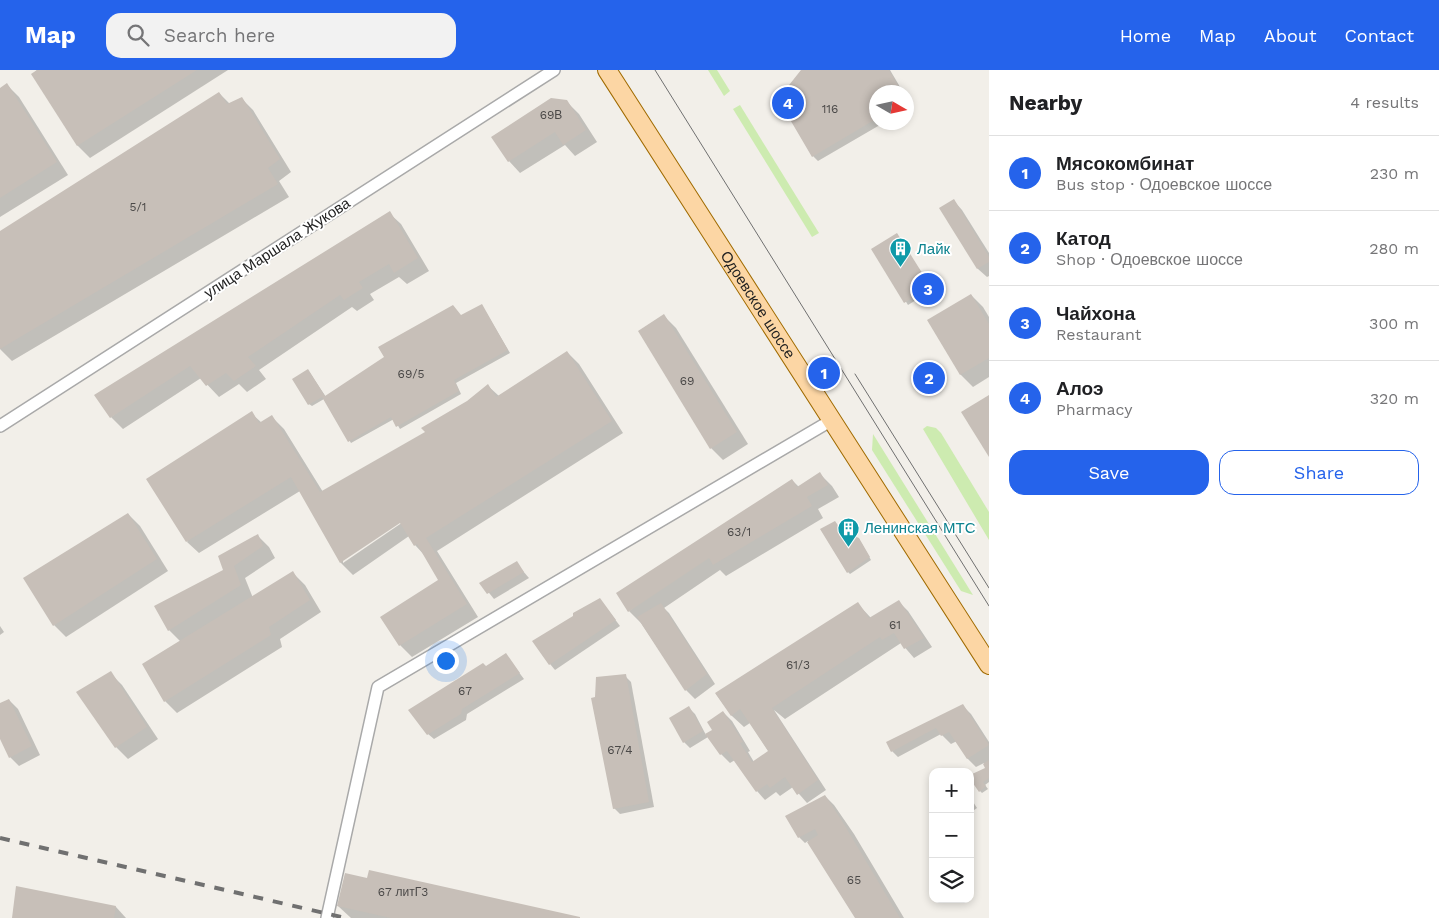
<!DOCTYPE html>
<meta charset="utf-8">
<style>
body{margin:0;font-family:"Work Sans",sans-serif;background:#f2f2f2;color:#202124}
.controls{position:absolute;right:15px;bottom:15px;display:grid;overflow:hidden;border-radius:10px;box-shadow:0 2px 8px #0003}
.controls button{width:45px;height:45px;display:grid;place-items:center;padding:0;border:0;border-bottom:1px solid #e0e0e0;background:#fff;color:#202124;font:25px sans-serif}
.compass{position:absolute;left:869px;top:15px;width:45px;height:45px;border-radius:50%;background:#fff;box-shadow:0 2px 8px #0003;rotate:99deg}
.you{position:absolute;left:445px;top:590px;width:18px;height:18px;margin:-12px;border:4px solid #fff;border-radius:50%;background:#1a73e8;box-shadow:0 0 0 8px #1a73e833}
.badge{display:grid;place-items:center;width:32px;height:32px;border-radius:50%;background:#2563eb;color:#fff;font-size:16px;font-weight:700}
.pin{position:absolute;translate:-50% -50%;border:2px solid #fff;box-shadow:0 1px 5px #0006}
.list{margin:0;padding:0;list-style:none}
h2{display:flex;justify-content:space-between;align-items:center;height:65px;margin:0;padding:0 20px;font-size:21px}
h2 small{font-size:16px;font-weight:400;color:#757577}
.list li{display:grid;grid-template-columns:32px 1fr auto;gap:15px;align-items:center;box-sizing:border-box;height:75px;padding:0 20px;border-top:1px solid #e0e0e0}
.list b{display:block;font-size:19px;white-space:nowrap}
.list p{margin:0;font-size:16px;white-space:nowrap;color:#757577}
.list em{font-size:16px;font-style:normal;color:#757577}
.actions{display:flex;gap:10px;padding:15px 20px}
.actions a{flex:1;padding:11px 0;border:1px solid #2563eb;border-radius:15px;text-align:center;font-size:18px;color:#2563eb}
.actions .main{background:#2563eb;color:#fff}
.icon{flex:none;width:28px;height:28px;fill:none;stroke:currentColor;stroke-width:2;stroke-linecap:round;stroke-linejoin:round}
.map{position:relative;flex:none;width:989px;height:848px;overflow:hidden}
header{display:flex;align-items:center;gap:30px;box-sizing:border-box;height:70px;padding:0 25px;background:#2563eb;color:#fff}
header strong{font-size:24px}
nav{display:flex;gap:28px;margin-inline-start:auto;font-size:18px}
.search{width:350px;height:45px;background:#f2f2f2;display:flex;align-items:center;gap:12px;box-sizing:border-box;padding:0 18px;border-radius:15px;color:#757577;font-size:19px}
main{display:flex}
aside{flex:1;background:#fff}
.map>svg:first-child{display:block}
.grass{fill:#cdebb0}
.shadow{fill:#0003;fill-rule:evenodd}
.building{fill:#c7bfb8}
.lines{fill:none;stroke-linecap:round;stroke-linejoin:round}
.minor-casing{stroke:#a9a9a9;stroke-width:14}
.primary-casing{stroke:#a06b00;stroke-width:20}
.minor{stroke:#fff;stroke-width:11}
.primary{stroke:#fcd6a4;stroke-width:18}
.tram{stroke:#707070;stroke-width:1}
.rail{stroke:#707070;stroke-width:4;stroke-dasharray:10 10;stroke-linecap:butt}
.labels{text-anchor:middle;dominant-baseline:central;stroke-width:4;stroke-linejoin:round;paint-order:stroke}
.number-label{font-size:12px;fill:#4b4948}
.street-label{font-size:15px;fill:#222;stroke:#fff}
.culture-label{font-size:15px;fill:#0d838f;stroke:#fff;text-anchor:start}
</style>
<header>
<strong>Map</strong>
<div class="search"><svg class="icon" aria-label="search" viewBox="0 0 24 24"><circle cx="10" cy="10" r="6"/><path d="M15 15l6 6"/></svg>Search here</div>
<nav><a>Home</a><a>Map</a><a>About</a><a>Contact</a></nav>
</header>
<main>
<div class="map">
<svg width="989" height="848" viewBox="0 0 989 848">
<rect width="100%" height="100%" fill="#f2efe9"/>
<g class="grass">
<polygon points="708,0 717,0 730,21 724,26"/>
<polygon points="740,35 819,163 812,167 733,39"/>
<polygon points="927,356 936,358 941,363 989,442 989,470 923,359"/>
<polygon points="873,364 973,525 961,521 872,380"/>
</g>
<g class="shadow">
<polygon points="37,0 228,0 90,88 78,76 33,4"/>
<polygon points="802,0 890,0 903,22 876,22 876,52 885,52 818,91 813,86"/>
<polygon points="7,15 19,27 68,105 0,147 0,19"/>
<polygon points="219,23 230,34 241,28 253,40 291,102 279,111 289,127 12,291 0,279 0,162"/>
<polygon points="906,29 911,37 906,40"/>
<polygon points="567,32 579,44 597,72 575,86 565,75 520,103 509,91"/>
<polygon points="954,131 962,140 989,183 989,206 987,207 978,199"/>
<polygon points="389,143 401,154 429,201 407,214 399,207 370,224 374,230 357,241 352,237 259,300 266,309 247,322 239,314 219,327 201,308 123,359 111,347"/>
<polygon points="897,164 932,220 908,235 873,179"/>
<polygon points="971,225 983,237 989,247 989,307 973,317 961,305 929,250"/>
<polygon points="484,239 510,283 456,313 461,324 400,359 394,349 351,373 324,329 312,336 309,334 310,303 326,327 461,246"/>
<polygon points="664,246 676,258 748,374 723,390 711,378"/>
<path d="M567,282L579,294L623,363L437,481L478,547L412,587L400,575L382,548L440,510L427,488L415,475L409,466L353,505L341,493L300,421L199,483L187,472L251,343L262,353L272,347L284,359L323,422L426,363L488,316L499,326ZM404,448L406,450L343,493V490Z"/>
<polygon points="935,299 943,311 928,322 917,307"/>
<polygon points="820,404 832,416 839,427 818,439 823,448 726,506 720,500 664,538 669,543 715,614 695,629 686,620 641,553 629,541 792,410 799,417"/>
<polygon points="128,444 140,456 168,501 66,567 54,555"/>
<polygon points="843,463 859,469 871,490 850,504 848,502"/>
<polygon points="257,465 269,477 275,488 245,508 253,528 293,503 305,515 321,542 280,569 282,577 177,643 165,631 181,572 169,560 156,536 224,501"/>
<polygon points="516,493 529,508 494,529 481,513"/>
<polygon points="899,532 908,541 932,577 914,588 901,573 785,649 774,640 826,720 807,733 793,717 780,726 776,722 765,730 757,721 735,690 730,693 721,684 708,667 690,678 684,672 689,638 695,644 706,665 714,661 723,642 732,651 750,681 748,682 754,692 769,682 750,653 744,657 732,646 716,624 858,534 871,548"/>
<polygon points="605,536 620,556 555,600 550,594"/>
<polygon points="0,556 4,562 0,565"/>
<polygon points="506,585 524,609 467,644 466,650 434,669 428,664 485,598"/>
<polygon points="110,603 122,615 158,669 128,689 116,677 78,622"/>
<polygon points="625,606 631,612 654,737 620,744 614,738"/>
<polygon points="9,630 18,639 40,685 19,696 10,687 0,666 0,634"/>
<polygon points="962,635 971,644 989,672 989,712 985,715 988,719 982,723 980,721 987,698 984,693 976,697 967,688 957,671 951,674 941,664 898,687 892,681"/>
<polygon points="825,726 834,735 854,764 904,848 856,848 808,771 805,773 799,767"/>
<polygon points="970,727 977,738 970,743"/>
<polygon points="338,836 578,848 351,848"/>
<polygon points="116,837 126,848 13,848"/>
</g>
<g class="building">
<polygon points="37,0 197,0 77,76 31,4"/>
<polygon points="801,0 889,0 902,22 876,22 876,49 812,87 778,29"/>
<polygon points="7,13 57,92 0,128 0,18"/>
<polygon points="219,22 227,34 242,27 280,89 268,98 278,114 0,279 0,161"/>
<polygon points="551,28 567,30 586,60 563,75 555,62 508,92 491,67"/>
<polygon points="954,129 989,187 989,192 977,199 939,138"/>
<polygon points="390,141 418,188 394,203 389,194 359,212 363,218 344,230 340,225 248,287 256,296 234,311 226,303 206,316 190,296 110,348 94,325"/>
<polygon points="897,163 931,217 904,233 871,179"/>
<polygon points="971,224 989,254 989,288 960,305 927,250"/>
<polygon points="482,234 508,280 454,310 459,321 396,357 391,347 348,372 322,327 308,335 292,309 308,299 325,326 384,287 378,277 453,235 461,245"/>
<polygon points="664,244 737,362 710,379 638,261"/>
<polygon points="567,281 612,351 426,468 467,534 399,576 380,547 438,510 417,474 414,476 400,453 340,493 291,407 186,472 146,409 252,341 259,353 272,345 320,422 425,362 421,358 467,331 488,314 496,327"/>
<polygon points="933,295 942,308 924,320 916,307"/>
<polygon points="989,325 989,387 961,342"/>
<polygon points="820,402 828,415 807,427 812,436 713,495 709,488 628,542 616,523 792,409 797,417"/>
<polygon points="128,443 157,489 53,556 23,508"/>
<polygon points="835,451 842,461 859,468 870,487 847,503 820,459"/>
<polygon points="258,464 263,476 234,496 241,515 168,561 154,536 223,500 218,486"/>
<polygon points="517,491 524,502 487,524 479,513"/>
<polygon points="293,501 310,530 269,557 271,565 164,632 142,594"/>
<polygon points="600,528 616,550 549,595 532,571 573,546 573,543"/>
<polygon points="899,530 924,568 904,579 894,563 882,570 880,567 772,638 818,710 797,725 785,707 770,718 767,714 756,722 727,681 720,685 705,664 712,660 707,652 723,641 743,672 740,673 752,692 768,681 740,639 731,646 715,623 858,532 869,548"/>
<polygon points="661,533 707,604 685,621 637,547"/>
<polygon points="506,583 520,603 462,639 461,644 427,665 408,640 483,593 486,596"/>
<polygon points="111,601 147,657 115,678 76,622"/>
<polygon points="626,604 649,732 613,739 591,628 595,627 596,607"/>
<polygon points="9,629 32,676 9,688 0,669 0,633"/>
<polygon points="963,634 989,675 967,689 949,662 941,666 936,658 891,682 886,672"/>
<polygon points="689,636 703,661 683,673 669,648"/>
<polygon points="989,690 989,708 983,712 986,716 979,722 970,709 970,705 985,698 983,694"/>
<polygon points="825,725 842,751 900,848 855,848 807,772 818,765 815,759 798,768 785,746"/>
<polygon points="369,800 580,847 580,848 391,848 337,836 345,803 367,808"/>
<polygon points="16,816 116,836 114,848 12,848"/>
</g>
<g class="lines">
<defs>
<g id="minor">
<polyline points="0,356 554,0"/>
<polyline points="327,848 378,617 832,350"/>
</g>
<g id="primary">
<path id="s1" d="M607,0L989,595"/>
</g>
</defs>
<use href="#minor" class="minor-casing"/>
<use href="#primary" class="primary-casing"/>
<use href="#minor" class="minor"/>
<use href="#primary" class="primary"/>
<g class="tram">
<polyline points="655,0 989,536"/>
<polyline points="855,304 989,518"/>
</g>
<polyline class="rail" points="0,768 346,848"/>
</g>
<defs>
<symbol id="building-pin" viewBox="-11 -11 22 30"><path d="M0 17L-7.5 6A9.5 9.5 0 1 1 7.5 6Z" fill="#0f9aa8" stroke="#fff"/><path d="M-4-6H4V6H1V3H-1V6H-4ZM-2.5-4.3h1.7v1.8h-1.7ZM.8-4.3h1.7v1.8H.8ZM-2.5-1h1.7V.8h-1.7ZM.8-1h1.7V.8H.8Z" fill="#fff"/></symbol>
</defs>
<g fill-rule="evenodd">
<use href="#building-pin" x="888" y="166" width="25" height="34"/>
<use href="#building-pin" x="836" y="446" width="25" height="34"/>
</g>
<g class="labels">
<g class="number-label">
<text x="830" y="39">116</text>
<text x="551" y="45">69В</text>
<text x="138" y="137">5/1</text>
<text x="411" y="304">69/5</text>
<text x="687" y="311">69</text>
<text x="739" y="462">63/1</text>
<text x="895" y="555">61</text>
<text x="798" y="595">61/3</text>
<text x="465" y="621">67</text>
<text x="620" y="680">67/4</text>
<text x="854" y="810">65</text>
<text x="403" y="822">67 литГ3</text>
</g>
<g class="street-label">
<text transform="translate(277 178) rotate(-33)">улица Маршала Жукова</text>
<text stroke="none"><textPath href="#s1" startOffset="279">Одоевское шоссе</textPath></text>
</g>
<g class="culture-label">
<text x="917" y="179">Лайк</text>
<text x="864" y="458">Ленинская МТС</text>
</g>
</g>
</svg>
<div class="controls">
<button>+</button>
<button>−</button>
<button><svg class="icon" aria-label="layers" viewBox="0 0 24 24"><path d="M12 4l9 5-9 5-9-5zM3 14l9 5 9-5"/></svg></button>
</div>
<svg class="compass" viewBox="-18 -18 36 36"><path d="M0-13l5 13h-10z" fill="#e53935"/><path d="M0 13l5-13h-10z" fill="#757577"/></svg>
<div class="you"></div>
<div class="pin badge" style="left:824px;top:303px">1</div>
<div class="pin badge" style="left:929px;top:308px">2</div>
<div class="pin badge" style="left:928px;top:219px">3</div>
<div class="pin badge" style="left:788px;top:33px">4</div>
</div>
<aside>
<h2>Nearby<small>4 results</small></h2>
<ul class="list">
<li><span class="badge">1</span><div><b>Мясокомбинат</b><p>Bus stop · Одоевское шоссе</p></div><em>230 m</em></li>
<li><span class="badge">2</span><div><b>Катод</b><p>Shop · Одоевское шоссе</p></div><em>280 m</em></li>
<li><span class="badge">3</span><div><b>Чайхона</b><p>Restaurant</p></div><em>300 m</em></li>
<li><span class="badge">4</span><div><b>Алоэ</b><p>Pharmacy</p></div><em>320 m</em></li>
</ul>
<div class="actions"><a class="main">Save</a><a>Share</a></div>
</aside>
</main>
